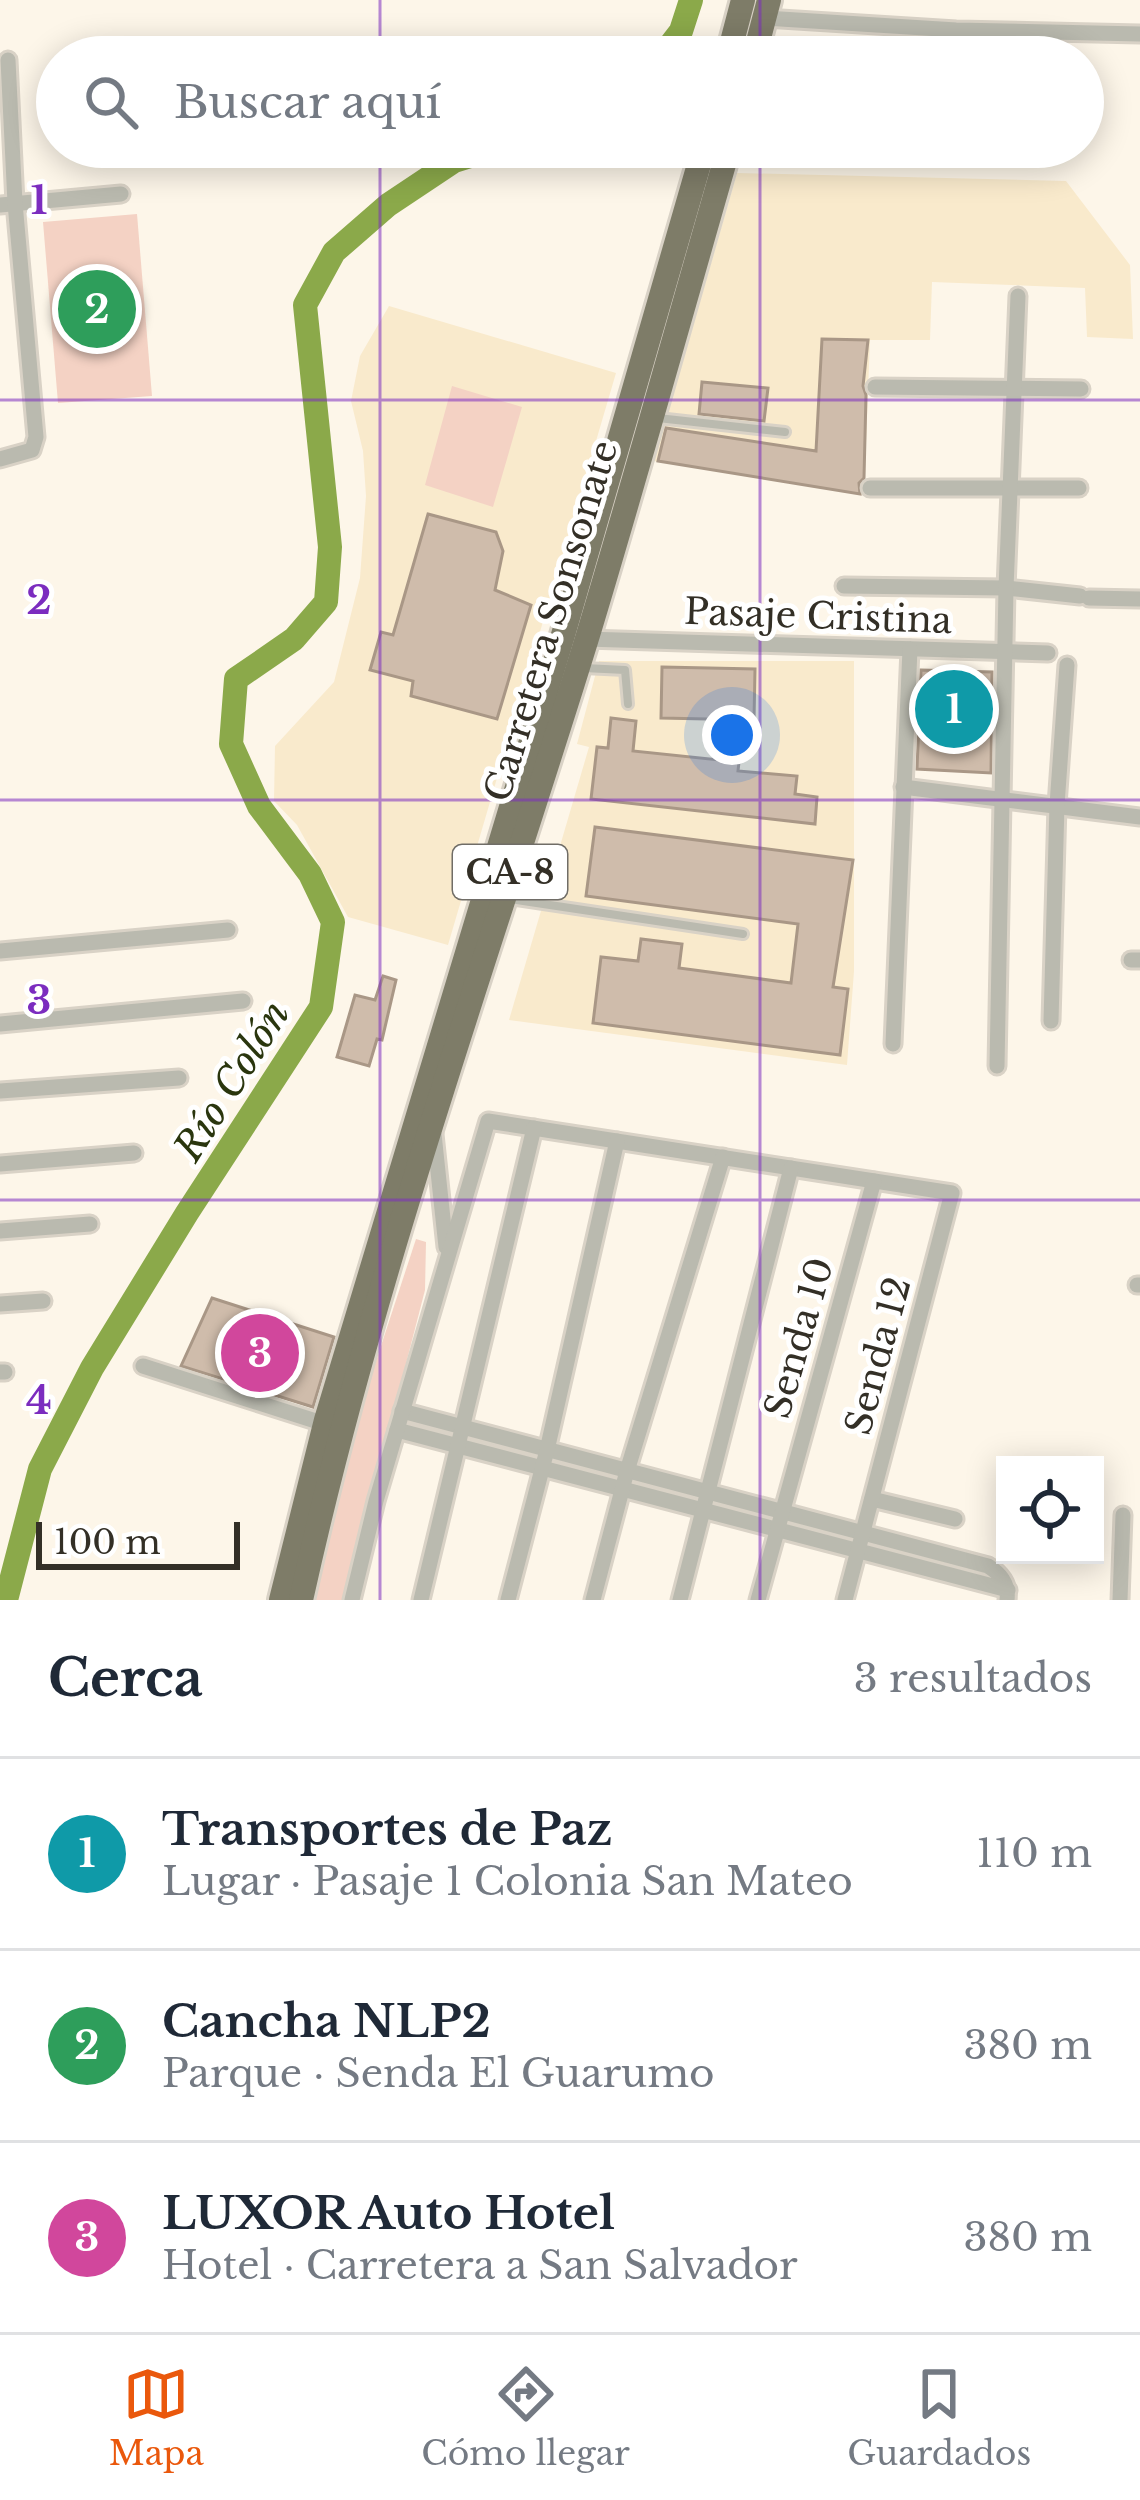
<!DOCTYPE html>
<html lang="es">
<meta charset="utf-8">
<style>
body{margin:0;font-family:"Libre Baskerville",serif;background:#f2f2f3;color:#1f2937}
.controls{position:absolute;right:36px;bottom:36px;display:grid;overflow:hidden;border-radius:0px;box-shadow:0 6px 30px #0003}
.controls button{width:108px;height:108px;display:grid;place-items:center;padding:0;border:0;border-bottom:3px solid #e0e1e3;background:#fff;color:#1f2937;font:60px sans-serif}
.scale{position:absolute;left:36px;bottom:30px;width:204px;box-sizing:border-box;padding-left:12px;border:6px solid #332f26;border-top:0;font-size:33px;line-height:42px;white-space:nowrap;color:#332f26;-webkit-text-stroke:9px #fff;paint-order:stroke}
.you{position:absolute;left:732px;top:735px;width:42px;height:42px;margin:-30px;border:9px solid #fff;border-radius:50%;background:#1a73e8;box-shadow:0 0 0 18px #1a73e833}
.badge{display:grid;place-items:center;width:78px;height:78px;border-radius:50%;background:#ea580c;color:#fff;font-size:39px;font-weight:700}
.pin{position:absolute;translate:-50% -50%;border:6px solid #fff;box-shadow:0 3px 12px #0006}
.list{margin:0;padding:0;list-style:none}
h2{display:flex;justify-content:space-between;align-items:center;height:156px;margin:0;padding:0 48px;font-size:51px}
h2 small{font-size:39px;font-weight:400;color:#747a83}
.list li{display:grid;grid-template-columns:78px 1fr auto;gap:36px;align-items:center;box-sizing:border-box;height:192px;padding:0 48px;border-top:3px solid #e0e1e3}
.list b{display:block;font-size:45px;white-space:nowrap}
.list p{margin:0;font-size:39px;white-space:nowrap;color:#747a83}
.list em{font-size:39px;font-style:normal;color:#747a83}
.icon{flex:none;width:66px;height:66px;fill:none;stroke:currentColor;stroke-width:2;stroke-linecap:round;stroke-linejoin:round}
.map{position:relative;flex:none;width:1140px;height:1600px;overflow:hidden}
.search{position:absolute;background:#fff;box-shadow:0 6px 30px #0003;left:36px;right:36px;top:36px;height:132px;display:flex;align-items:center;gap:30px;box-sizing:border-box;padding:0 42px;border-radius:66px;color:#747a83;font-size:45px}
.sheet{height:732px;background:#fff}
nav{display:flex;justify-content:space-around;align-items:center;box-sizing:border-box;height:168px;border-top:3px solid #e0e1e3;background:#fff;font-size:33px;color:#747a83}
nav a{display:grid;justify-items:center;gap:6px}
nav .on{color:#ea580c}
.map>svg:first-child{display:block}
.built{fill:#f9eacc}
.green{fill:#f4d2c4}
.lines{fill:none;stroke-linecap:round;stroke-linejoin:round}
.river{stroke:#8ba94a;stroke-width:24}
.building{fill:#cfbcab;stroke:#a99786;stroke-width:3}
.service-casing{stroke:#d9d2c6;stroke-width:14}
.minor-casing{stroke:#d9d2c6;stroke-width:21}
.trunk-casing{stroke:#d9d2c6;stroke-width:30}
.service{stroke:#babaaf;stroke-width:8}
.minor{stroke:#babaaf;stroke-width:15}
.trunk{stroke:#7e7c68;stroke-width:24}
.grid{fill:none;stroke:#7b2cbf;stroke-width:3;stroke-opacity:0.55}
.labels{text-anchor:middle;dominant-baseline:central;stroke-width:10;stroke-linejoin:round;paint-order:stroke}
.shield{fill:#fff;stroke:#706d67;stroke-width:3}
.shield-label{font-size:33px;font-weight:bold;fill:#332f26}
.street-label{font-size:36px;fill:#332f26;stroke:#fff}
.water-label{font-size:39px;font-style:italic;fill:#2a360e;stroke:#fff}
.grid-label{font-size:39px;text-anchor:middle;font-weight:bold;fill:#7b2cbf;stroke:#fff;stroke-width:10;stroke-linejoin:round;paint-order:stroke}
</style>
<div class="map">
<svg width="1140" height="1600" viewBox="0 0 1140 1600">
<rect width="100%" height="100%" fill="#fdf6e9"/>
<g class="built">
<polygon points="737,173 1066,181 1130,265 1133,339 1087,337 1085,288 932,282 930,340 870,340 864,495 654,461"/>
<polygon points="389,306 616,373 448,945 348,917 297,825 274,801 275,746 334,682 360,578 366,496 363,451 351,401 360,356"/>
<polygon points="599,661 854,661 854,971 847,1065 509,1020 589,747 577,744"/>
</g>
<g class="green">
<polygon points="137,214 152,396 58,403 43,222"/>
<polygon points="452,386 522,407 493,507 425,485"/>
<polygon points="416,1239 426,1242 425,1290 345,1600 314,1600 361,1407"/>
</g>
<g class="lines">
<g class="river">
<polyline points="661,57 681,31 691,0"/>
<polyline points="6,1600 40,1469 92,1368 187,1213 321,1007 333,922 310,874 259,806 231,744 236,679 294,639 326,602 330,547 305,305 334,252 388,205 454,161 499,147"/>
</g>
</g>
<g class="building">
<polygon points="822,339 868,340 863,386 866,395 864,478 859,483 860,494 658,461 666,428 816,451"/>
<polygon points="702,382 768,388 764,421 699,414"/>
<polygon points="428,514 496,532 503,551 495,590 531,605 497,719 411,696 413,681 370,670 381,632 393,635"/>
<polygon points="662,667 755,669 754,720 661,718"/>
<polygon points="921,670 992,672 991,773 917,769"/>
<polygon points="611,718 636,721 633,751 739,762 738,771 797,776 795,794 817,797 815,824 591,799 597,747 608,748"/>
<polygon points="595,827 853,860 833,987 848,989 840,1055 593,1023 601,957 638,961 641,939 682,944 679,968 791,983 798,924 586,896"/>
<polygon points="383,976 396,980 382,1040 377,1039 369,1066 337,1057 355,995 375,1000"/>
<polygon points="212,1298 334,1337 313,1407 181,1366"/>
</g>
<g class="lines">
<defs>
<g id="service">
<polyline points="658,418 785,432"/>
<polyline points="584,668 625,670 628,704"/>
<polyline points="510,899 743,934"/>
</g>
<g id="minor">
<polyline points="765,18 956,30 1140,34"/>
<polyline points="0,205 121,194"/>
<polyline points="875,387 1081,389"/>
<polyline points="0,459 32,450 36,437 15,203 8,60"/>
<polyline points="870,488 1079,488"/>
<polyline points="844,586 1006,588 1080,596"/>
<polyline points="1089,598 1140,599"/>
<polyline points="586,639 1048,653"/>
<polyline points="903,787 1140,817"/>
<polyline points="0,951 228,930"/>
<polyline points="1131,960 1140,960"/>
<polyline points="1051,1021 1057,805 1067,665"/>
<polyline points="0,1024 243,1001"/>
<polyline points="893,1044 910,649"/>
<polyline points="997,1066 1006,588 1018,296"/>
<polyline points="0,1091 179,1078"/>
<polyline points="434,1134 446,1247"/>
<polyline points="0,1164 134,1153"/>
<polyline points="0,1231 90,1224"/>
<polyline points="1137,1285 1140,1285"/>
<polyline points="0,1304 43,1301"/>
<polyline points="143,1366 325,1424"/>
<polyline points="0,1372 5,1372"/>
<path d="M402,1411L988,1566C1001,1574 1009,1584 1007,1600"/>
<polyline points="397,1430 1008,1590"/>
<polyline points="872,1499 955,1519"/>
<polyline points="352,1600 376,1501 488,1121 952,1193 845,1600"/>
<polyline points="421,1600 534,1128"/>
<polyline points="508,1600 547,1450 617,1141"/>
<polyline points="593,1600 627,1471 723,1157"/>
<polyline points="680,1600 791,1168"/>
<polyline points="758,1600 874,1181"/>
<polyline points="1120,1600 1123,1515"/>
</g>
<g id="trunk">
<polyline points="728,57 743,0"/>
<polyline points="754,57 769,0"/>
<polyline points="281,1600 326,1420 563,635 704,147"/>
<path d="M301,1600C373,1272 489,956 588,635C637,473 682,310 729,147"/>
</g>
</defs>
<use href="#service" class="service-casing"/>
<use href="#minor" class="minor-casing"/>
<use href="#trunk" class="trunk-casing"/>
<use href="#service" class="service"/>
<use href="#minor" class="minor"/>
<use href="#trunk" class="trunk"/>
</g>
<path class="grid" d="M380,0V57M760,0V57M380,147V1600M760,147V1600M0,400H1140M0,800H1140M0,1200H1140"/>
<g class="labels">
<rect class="shield" x="453" y="845" width="114" height="54" rx="9"/>
<g class="shield-label">
<text x="510" y="872">CA-8</text>
</g>
<g class="street-label">
<text transform="translate(818 616) rotate(2)">Pasaje Cristina</text>
<text transform="translate(551 621) rotate(-73)">Carretera Sonsonate</text>
<text transform="translate(799 1338) rotate(-74)">Senda 10</text>
<text transform="translate(878 1356) rotate(-75)">Senda 12</text>
</g>
<g class="water-label">
<text transform="translate(232 1081) rotate(-58)">Río Colón</text>
</g>
</g>
<g class="grid-label">
<text x="39" y="214">1</text>
<text x="39" y="614">2</text>
<text x="39" y="1014">3</text>
<text x="39" y="1414">4</text>
</g>
</svg>
<div class="controls">
<button><svg class="icon" aria-label="locate" viewBox="0 0 24 24"><circle cx="12" cy="12" r="6"/><path d="M12 2v4M12 18v4M2 12h4M18 12h4"/></svg></button>
</div>
<div class="scale">100 m</div>
<div class="you"></div>
<div class="pin badge" style="left:954px;top:709px;background:#0f9aa8">1</div>
<div class="pin badge" style="left:97px;top:309px;background:#2e9e5b">2</div>
<div class="pin badge" style="left:260px;top:1353px;background:#d1479c">3</div>
<div class="search"><svg class="icon" aria-label="search" viewBox="0 0 24 24"><circle cx="10" cy="10" r="6"/><path d="M15 15l6 6"/></svg>Buscar aquí</div>
</div>
<section class="sheet">
<h2>Cerca<small>3 resultados</small></h2>
<ul class="list">
<li><span class="badge" style="background:#0f9aa8">1</span><div><b>Transportes de Paz</b><p>Lugar · Pasaje 1 Colonia San Mateo</p></div><em>110 m</em></li>
<li><span class="badge" style="background:#2e9e5b">2</span><div><b>Cancha NLP2</b><p>Parque · Senda El Guarumo</p></div><em>380 m</em></li>
<li><span class="badge" style="background:#d1479c">3</span><div><b>LUXOR Auto Hotel</b><p>Hotel · Carretera a San Salvador</p></div><em>380 m</em></li>
</ul>
</section>
<nav>
<a class="on"><svg class="icon" aria-label="map" viewBox="0 0 24 24"><path d="M3 6l6-2 6 2 6-2v14l-6 2-6-2-6 2zM9 4v14M15 6v14"/></svg>Mapa</a>
<a><svg class="icon" aria-label="directions" viewBox="0 0 24 24"><path d="M12 3l9 9-9 9-9-9zM9 14v-3h6M13 9l2 2-2 2"/></svg>Cómo llegar</a>
<a><svg class="icon" aria-label="saved" viewBox="0 0 24 24"><path d="M7 4h10v16l-5-4-5 4z"/></svg>Guardados</a>
</nav>
